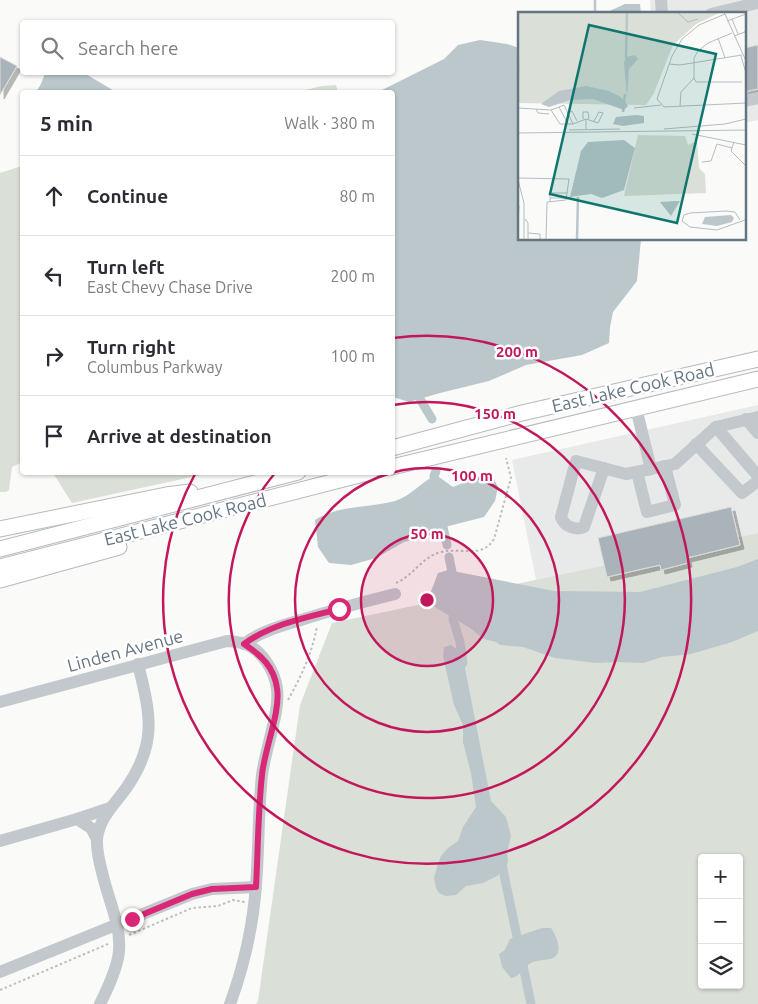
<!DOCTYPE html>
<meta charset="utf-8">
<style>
body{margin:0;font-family:Ubuntu,sans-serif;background:#f2f2f3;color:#2b2b33}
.controls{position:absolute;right:15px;bottom:15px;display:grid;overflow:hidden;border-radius:5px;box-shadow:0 1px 4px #0004}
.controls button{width:45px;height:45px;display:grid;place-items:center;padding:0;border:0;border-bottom:1px solid #e1e1e2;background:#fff;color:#2b2b33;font:25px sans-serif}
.stop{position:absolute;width:15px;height:15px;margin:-11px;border:4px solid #db2777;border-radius:50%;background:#fff}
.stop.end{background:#db2777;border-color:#fff;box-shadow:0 1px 5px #0008}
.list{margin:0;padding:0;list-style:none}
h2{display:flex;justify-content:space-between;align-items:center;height:65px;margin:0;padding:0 20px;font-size:21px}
h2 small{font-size:16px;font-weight:400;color:#7c7c81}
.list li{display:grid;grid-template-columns:32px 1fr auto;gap:15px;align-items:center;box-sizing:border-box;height:80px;padding:0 20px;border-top:1px solid #e1e1e2}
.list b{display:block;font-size:19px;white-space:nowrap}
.list p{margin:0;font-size:16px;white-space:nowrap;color:#7c7c81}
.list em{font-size:16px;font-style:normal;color:#7c7c81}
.icon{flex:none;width:28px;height:28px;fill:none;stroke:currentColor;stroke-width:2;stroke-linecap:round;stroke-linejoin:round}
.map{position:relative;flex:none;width:758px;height:1004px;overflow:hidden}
.search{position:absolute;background:#fff;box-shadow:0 1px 4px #0004;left:20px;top:20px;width:375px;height:55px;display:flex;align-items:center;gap:12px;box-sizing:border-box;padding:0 18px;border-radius:5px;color:#7c7c81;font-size:19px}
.panel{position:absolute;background:#fff;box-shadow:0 1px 4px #0004;left:20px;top:90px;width:375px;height:385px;border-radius:5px}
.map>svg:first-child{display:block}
.built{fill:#e8e9e9}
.green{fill:#dadfd7;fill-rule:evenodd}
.water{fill:#bbc7cb}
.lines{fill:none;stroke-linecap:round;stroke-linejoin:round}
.stream{stroke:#bbc7cb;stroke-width:2.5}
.canal{stroke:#bbc7cb;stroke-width:9}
.building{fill:#aab3b9;stroke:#dcdcda;filter:url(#shadow)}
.major-casing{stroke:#b5babe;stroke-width:17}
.path{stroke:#bbbfc2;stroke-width:2;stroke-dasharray:2.5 2.5;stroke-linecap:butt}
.minor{stroke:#c3c8cc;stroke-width:12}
.major{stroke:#fff;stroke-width:15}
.route{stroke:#db2777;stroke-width:6}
.ring{fill:none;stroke:#c2185b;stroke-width:2.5}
.labels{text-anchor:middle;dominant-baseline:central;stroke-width:5;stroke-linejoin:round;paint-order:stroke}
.street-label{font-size:18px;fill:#657683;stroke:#fff}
.inset-river{fill:none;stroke:#bbc7cb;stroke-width:2.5}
.inset-road{fill:none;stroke:#b5bdc2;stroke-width:1}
.view{fill:#0f766e;fill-opacity:0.15;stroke:#0f766e;stroke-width:2.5}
.inset-edge{fill:none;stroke:#657683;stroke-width:2.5}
.centre{fill:#c2185b;stroke:#fff;stroke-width:2.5}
.ring-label{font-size:15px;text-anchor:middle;font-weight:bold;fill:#c2185b;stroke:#fff;stroke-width:5;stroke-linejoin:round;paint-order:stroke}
</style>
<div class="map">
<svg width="758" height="1004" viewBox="0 0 758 1004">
<defs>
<filter id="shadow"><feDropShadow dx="4" dy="4" stdDeviation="0" flood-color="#0004"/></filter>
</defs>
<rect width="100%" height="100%" fill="#fafaf8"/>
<g class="built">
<polygon points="650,0 758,0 758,120 744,123 744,14 651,14"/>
<polygon points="758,405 758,533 536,580 512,460"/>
</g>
<g class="green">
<polygon points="336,85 338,92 298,92 321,86"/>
<polygon points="22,166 22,462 12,467 9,490 6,492 0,492 0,173"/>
<polygon points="53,473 210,473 72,503"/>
<path d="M758,533V1004H256L258,1001L300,705L332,623ZM702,858H739V985H702Z"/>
</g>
<g class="water">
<polygon points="625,4 640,4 641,14 603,14"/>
<polygon points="480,40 507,44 519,48 519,239 641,239 637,281 613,312 610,327 609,343 582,355 526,365 489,381 440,393 409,402 393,397 392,92 378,92 444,59 458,45"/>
<polygon points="45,73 84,73 116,92 36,92 41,84"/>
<path d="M434,476L439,477L453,487L478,477H493L498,487L495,501L484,517L445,527L436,534L404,542L376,558L351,565L329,563L318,547L315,520C338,505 370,508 395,501C411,496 420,483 434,476Z"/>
<polygon points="758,559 758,631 732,642 691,654 662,657 643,663 617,662 596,663 555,658 523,647 500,645 496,642 484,639 470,628 433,606 430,594 438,573 448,570 554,591 640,592 737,567"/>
<polygon points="451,645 462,653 491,801 506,817 511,836 507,853 508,861 506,869 497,876 483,883 466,886 456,895 446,896 439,893 436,888 434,878 437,867 441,856 448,848 458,841 463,827 476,807 471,773 463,742 463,725 454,705 443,656 444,647"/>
<path d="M542,928H551C556,935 564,952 553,958C546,961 536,959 529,964C522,968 520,977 511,978L502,967L499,954L505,950L510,939Z"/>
</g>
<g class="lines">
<polyline class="stream" points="595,14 595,0"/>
<g class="canal">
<polyline points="420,399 432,419"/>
<polyline points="436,488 434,476 436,471"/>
<polyline points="441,518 447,545"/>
<polyline points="449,557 454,582"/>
<polyline points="454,607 453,619 460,642 463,663"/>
<polyline points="501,860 531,1004"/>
</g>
</g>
<g class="building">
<polygon points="758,45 758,89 744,92 744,48"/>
<polygon points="0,57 17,66 0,95"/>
<polygon points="731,507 740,545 687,558 688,563 661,570 660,565 607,577 598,538"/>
</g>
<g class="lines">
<defs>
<g id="major">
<polyline points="392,448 522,413 758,359"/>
<polyline points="392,467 758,379"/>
<polyline points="0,529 166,495 190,492"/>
<polyline points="0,549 298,472"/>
<polyline points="0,567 371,472"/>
<polyline points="0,580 119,547"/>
</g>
</defs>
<use href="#major" class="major-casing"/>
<g class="path">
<path d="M396,583C413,576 423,556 441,552C461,547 482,559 494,539L511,478L506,458"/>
<path d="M288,700C301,677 313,651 317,626"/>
<polyline points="129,935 192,908 218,906 233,900 245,902"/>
<polyline points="0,990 108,944"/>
</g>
<g class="minor">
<polyline points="661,0 662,14"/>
<polyline points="711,14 757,3 758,0"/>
<polyline points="744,101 758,98"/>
<polyline points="746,419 758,433"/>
<polyline points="716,427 758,476"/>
<polyline points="696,444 742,493 758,481"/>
<path d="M604,468L584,527C575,531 564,526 561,517L576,461L626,474L651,469L636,408"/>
<polyline points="651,469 675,464 716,427 758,417"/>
<polyline points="637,472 647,512 675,505 665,466"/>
<path d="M244,644C261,631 281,626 301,620C332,610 363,602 395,594"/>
<path d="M0,702L227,641C232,641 237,642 242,643C261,648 275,671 277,689C280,712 265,750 262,775C258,812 259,849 256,885C253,926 244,966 230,1004"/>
<polyline points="77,819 110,808"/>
<polyline points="0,841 77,819 91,828 97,839"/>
<polyline points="0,972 192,894 212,889 256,887"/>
<path d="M100,1004C107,990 118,966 119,951C121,927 110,903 104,880C101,868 96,852 97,839C99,818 115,804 127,787C158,742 150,713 138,664"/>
</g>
<use href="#major" class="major"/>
</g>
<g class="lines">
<path class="route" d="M132,919L192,894L212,889L256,887C258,850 258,812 262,775C264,751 281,711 277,688C274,667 261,655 244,644C271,624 308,617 339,609"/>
</g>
<circle cx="427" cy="600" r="66" fill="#c2185b" fill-opacity=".12"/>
<g class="ring">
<circle cx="427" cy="600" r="66"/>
<circle cx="427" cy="600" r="132"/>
<path d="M393 405A198 198 0 1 1 275 473"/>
<path d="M393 338A264 264 0 1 1 195 474"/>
</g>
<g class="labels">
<g class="street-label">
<text transform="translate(633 387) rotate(-13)">East Lake Cook Road</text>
<text transform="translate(185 519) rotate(-14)">East Lake Cook Road</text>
<text transform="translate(125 650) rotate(-15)">Linden Avenue</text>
</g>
</g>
<g transform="translate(518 12)">
<rect width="228" height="228" fill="#fafaf8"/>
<path d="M0,0H201V1L178,12L155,33L136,81L128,93L0,91ZM120,123L167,124L170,133L179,129L181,156L187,162L188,181L106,184Z" fill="#dadfd7"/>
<path d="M117,43L120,47L111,57L109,85L106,51L108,45ZM68,74L91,79L103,85L110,94L106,98L75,87L52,88L31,95L23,92L41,79ZM118,103L126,104V111L105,114L95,112L98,105ZM106,128L117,136L106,178L84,186L73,182L52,185L63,139L70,130ZM162,189L153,204L142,190L157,189ZM213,203L216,206L214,210L199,214L184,212L187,205Z" fill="#bbc7cb"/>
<path class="inset-river" d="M0,45V65M108,46L109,0M105,100L107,82M59,227L60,185"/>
<path class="inset-road" d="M159,0L170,10L180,7M206,0L228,49M207,2L181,13L164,27L154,44L139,87L146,95L228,91M214,7L220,22M209,9L228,2M216,24L227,20L228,15M200,26L207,46M223,44L228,61M151,52L162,53L224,43M176,66L178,70H224M162,94L163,80L176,66V46L180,39L190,31L214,21M41,95L46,93L55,112M0,96L33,98M116,96L143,93M18,97L20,101L31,102M50,101L54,99L59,109M65,107V100H70L71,107M50,112L41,95L33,98L42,112H55L68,107M68,117V107L80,111L85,101L81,100L76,109M146,117L207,112L228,107M51,118L102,117M0,121L228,118M174,122L228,133M216,130L213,139L228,154M184,150L193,149L199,132L214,136M0,166L51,167L48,188L29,190L28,227M0,168L6,191V227M32,186H48M32,189V181H49M7,207L10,211V227M222,208L217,200L208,199L172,201L166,203L164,209L172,215L199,218L227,208M0,211L1,194M10,221L22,222V227"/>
<path class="view" d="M71,13L198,42L159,211L32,182Z"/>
<rect width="228" height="228" class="inset-edge"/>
</g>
<circle cx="427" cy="600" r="8" class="centre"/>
<g class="ring-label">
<text x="517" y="357">200 m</text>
<text x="495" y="419">150 m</text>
<text x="472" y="481">100 m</text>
<text x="427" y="539">50 m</text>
</g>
</svg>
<div class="controls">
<button>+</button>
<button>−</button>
<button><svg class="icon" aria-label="layers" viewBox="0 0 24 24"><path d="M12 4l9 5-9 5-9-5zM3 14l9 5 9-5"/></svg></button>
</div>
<div class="stop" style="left:339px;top:609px"></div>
<div class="stop end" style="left:132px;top:919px"></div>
<div class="search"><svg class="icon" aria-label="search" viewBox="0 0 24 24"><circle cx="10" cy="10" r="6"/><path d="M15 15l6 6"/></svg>Search here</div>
<section class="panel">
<h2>5 min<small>Walk · 380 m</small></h2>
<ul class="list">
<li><svg class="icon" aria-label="ahead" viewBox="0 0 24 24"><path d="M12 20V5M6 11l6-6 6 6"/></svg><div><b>Continue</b></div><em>80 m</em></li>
<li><svg class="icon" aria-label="left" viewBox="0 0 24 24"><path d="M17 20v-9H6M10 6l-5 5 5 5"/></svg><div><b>Turn left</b><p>East Chevy Chase Drive</p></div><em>200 m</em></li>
<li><svg class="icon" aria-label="right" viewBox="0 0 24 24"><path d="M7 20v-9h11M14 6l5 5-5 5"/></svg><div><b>Turn right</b><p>Columbus Parkway</p></div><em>100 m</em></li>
<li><svg class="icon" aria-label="arrive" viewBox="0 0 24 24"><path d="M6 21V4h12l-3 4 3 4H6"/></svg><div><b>Arrive at destination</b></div></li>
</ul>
</section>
</div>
